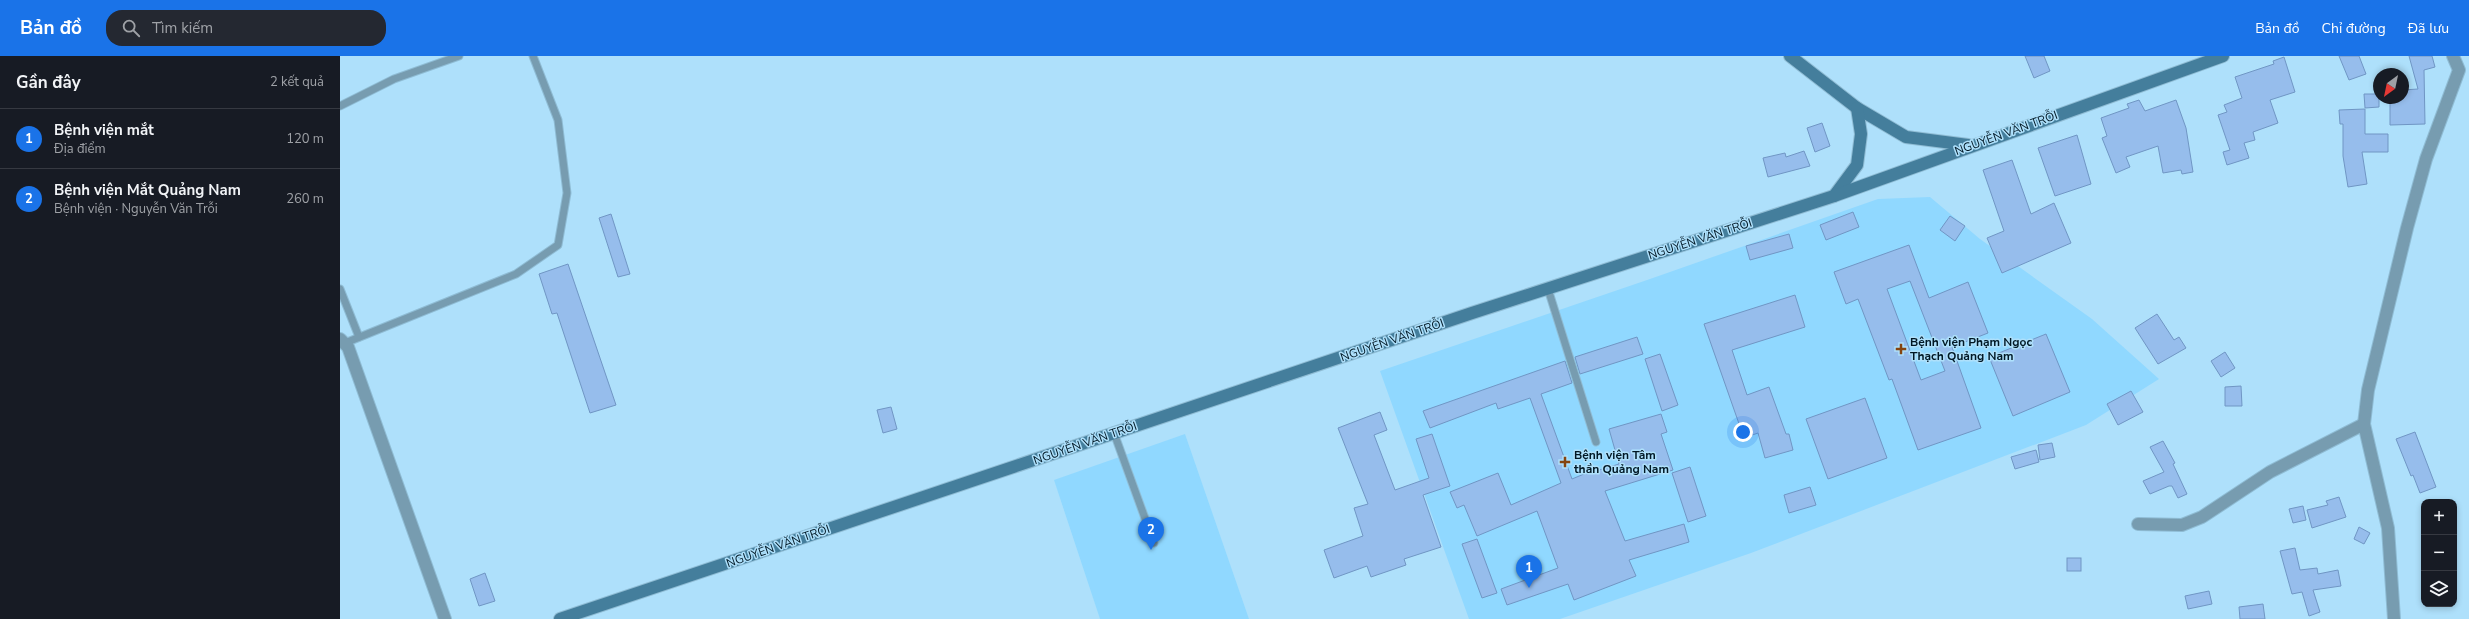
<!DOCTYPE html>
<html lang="vi">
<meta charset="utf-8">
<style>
body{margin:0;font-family:"Nunito Sans",sans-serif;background:#242831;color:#f1f3f6}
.controls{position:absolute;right:12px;bottom:12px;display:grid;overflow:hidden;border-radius:8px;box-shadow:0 2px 6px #0003}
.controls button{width:36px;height:36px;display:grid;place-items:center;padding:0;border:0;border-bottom:1px solid #363941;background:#171b24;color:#f1f3f6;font:20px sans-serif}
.compass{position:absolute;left:2033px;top:12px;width:36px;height:36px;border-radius:50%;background:#171b24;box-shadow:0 2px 6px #0003;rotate:213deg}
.you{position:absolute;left:1403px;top:376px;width:14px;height:14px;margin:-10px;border:3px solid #fff;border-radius:50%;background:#1a73e8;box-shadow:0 0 0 6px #1a73e833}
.badge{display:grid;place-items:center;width:26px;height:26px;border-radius:50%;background:#1a73e8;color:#fff;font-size:13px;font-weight:700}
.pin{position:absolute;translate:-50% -33px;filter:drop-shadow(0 1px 2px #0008)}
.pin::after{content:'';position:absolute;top:21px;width:14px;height:12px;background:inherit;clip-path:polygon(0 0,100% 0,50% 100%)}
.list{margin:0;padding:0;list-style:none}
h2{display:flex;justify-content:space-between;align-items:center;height:52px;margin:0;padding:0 16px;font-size:17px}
h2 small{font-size:13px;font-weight:400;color:#9ea1a6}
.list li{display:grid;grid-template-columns:26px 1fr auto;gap:12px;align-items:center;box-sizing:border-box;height:60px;padding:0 16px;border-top:1px solid #363941}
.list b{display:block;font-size:15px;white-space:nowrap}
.list p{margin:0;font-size:13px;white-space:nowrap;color:#9ea1a6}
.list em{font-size:13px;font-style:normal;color:#9ea1a6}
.icon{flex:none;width:22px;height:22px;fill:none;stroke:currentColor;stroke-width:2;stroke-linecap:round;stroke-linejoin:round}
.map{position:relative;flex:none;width:2129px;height:563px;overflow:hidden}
header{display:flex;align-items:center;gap:24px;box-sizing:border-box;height:56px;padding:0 20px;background:#1a73e8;color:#fff}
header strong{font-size:19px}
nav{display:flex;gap:22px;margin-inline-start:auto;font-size:14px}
.search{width:280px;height:36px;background:#242831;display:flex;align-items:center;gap:10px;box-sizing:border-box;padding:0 14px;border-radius:16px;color:#9ea1a6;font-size:15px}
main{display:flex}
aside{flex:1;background:#171b24}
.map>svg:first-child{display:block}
.built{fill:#90d8ff}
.building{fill:#96bdec;stroke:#7096c4;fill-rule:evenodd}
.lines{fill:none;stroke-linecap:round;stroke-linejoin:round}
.lane-casing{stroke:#8fbcd4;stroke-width:9}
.street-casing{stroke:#8fbcd4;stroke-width:14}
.secondary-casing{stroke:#8fbcd4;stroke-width:14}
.lane{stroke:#779cb0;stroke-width:7}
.street{stroke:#779cb0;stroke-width:12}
.secondary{stroke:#447e9c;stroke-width:12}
.poi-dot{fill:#85440f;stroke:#aee0fb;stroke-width:1.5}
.labels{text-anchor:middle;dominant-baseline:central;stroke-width:3;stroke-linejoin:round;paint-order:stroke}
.street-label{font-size:12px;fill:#011825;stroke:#aee0fb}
.poi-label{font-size:12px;font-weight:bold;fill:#011825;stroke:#aee0fb;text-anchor:start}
</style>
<header>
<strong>Bản đồ</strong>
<div class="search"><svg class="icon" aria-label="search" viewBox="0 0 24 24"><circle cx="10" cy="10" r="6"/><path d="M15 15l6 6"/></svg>Tìm kiếm</div>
<nav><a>Bản đồ</a><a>Chỉ đường</a><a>Đã lưu</a></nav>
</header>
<main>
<aside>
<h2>Gần đây<small>2 kết quả</small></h2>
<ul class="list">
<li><span class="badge">1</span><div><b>Bệnh viện mắt</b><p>Địa điểm</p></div><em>120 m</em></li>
<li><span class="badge">2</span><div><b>Bệnh viện Mắt Quảng Nam</b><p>Bệnh viện · Nguyễn Văn Trỗi</p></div><em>260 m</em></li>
</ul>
</aside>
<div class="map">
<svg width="2129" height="563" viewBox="0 0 2129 563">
<rect width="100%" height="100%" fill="#aee0fb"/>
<g class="built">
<polygon points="1590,141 1640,183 1752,263 1819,323 1746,369 1411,497 1220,563 1129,563 1040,315 1310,223 1538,143"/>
<polygon points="845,378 909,563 760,563 714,424"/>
</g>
<g class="building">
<polygon points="1685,0 1704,0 1710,15 1694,22"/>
<polygon points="1999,0 2019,0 2026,18 2009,24"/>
<polygon points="2069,0 2092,0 2095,11 2084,14 2085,68 2050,69 2050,42 2063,42 2063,34 2078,33"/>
<polygon points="1944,1 1955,36 1930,44 1938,67 1913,76 1915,84 1904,87 1909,102 1887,109 1883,96 1890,94 1878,59 1887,56 1884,49 1902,42 1895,21 1934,8 1933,5"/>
<polygon points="2024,38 2039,38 2039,51 2025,52"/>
<polygon points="1799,44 1805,55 1836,44 1846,72 1853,116 1842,118 1841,114 1823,117 1818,90 1786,101 1790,111 1776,117 1762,82 1767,80 1761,62 1789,52 1787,48"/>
<polygon points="2025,53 2025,78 2048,78 2048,96 2022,96 2027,128 2008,131 2003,100 2003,68 2000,68 1999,54"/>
<polygon points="1482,67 1490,90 1475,96 1467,72"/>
<polygon points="1737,79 1751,128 1715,140 1698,92"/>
<polygon points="1464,95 1470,110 1428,121 1423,102 1445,97 1446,101"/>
<polygon points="1672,104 1691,158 1714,147 1731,187 1662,217 1647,182 1664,175 1643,114"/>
<polygon points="1513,156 1519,171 1486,184 1480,169"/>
<polygon points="271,158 290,218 278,221 259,162"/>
<polygon points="1610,160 1625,170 1615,185 1600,174"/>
<polygon points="1449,178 1453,192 1410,204 1406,190"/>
<path d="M1569,189L1589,242L1628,226L1648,277L1612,291L1641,372L1578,394L1552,323L1549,324L1518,243L1506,248L1494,216ZM1570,225L1605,315L1581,324L1547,233Z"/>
<polygon points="228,208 276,349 250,357 217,257 212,258 199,218"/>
<polygon points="1455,239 1465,271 1392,294 1407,339 1429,331 1446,378 1449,378 1453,394 1425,402 1418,377 1404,382 1364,268"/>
<polygon points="1817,258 1834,284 1839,281 1846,292 1818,308 1795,272"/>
<polygon points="1706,278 1730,336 1673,360 1649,301"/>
<polygon points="1297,281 1303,298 1240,318 1235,301"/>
<polygon points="1885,296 1895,312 1881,321 1871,305"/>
<polygon points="1320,298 1338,349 1322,355 1305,303"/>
<polygon points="1225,305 1232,327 1201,338 1232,423 1256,413 1256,415 1279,408 1269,373 1321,358 1327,376 1321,378 1333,414 1265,435 1285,485 1344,468 1349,486 1289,504 1296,520 1234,544 1228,528 1167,549 1161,533 1218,512 1197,455 1137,480 1124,449 1117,452 1110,436 1158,417 1171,449 1221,427 1190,342 1158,353 1156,347 1090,372 1083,355"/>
<polygon points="1901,330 1902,350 1885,350 1885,331"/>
<polygon points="1791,335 1803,356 1778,369 1767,348"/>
<polygon points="1525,342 1547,402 1488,423 1466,363"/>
<polygon points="551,351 557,373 543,377 537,354"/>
<polygon points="1040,356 1047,374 1034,379 1055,434 1089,422 1076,383 1092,378 1110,430 1083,439 1101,491 1064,503 1066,509 1031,521 1027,510 994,522 984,494 1023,480 1014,452 1028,448 998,372"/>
<polygon points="2075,376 2096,431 2080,437 2073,419 2071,420 2056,383"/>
<polygon points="1823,385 1835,407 1833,408 1847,438 1838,442 1832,430 1829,430 1810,438 1803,425 1824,416 1810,391"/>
<polygon points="1712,387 1715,401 1700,404 1698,389"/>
<polygon points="1696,394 1699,406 1675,413 1671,401"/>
<polygon points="1350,411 1366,460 1348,466 1332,417"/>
<polygon points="1470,431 1476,449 1449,457 1444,439"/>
<polygon points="1999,441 2006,461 1972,472 1967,454 1988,449 1986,445"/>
<polygon points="1963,450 1966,464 1953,467 1949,453"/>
<polygon points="2019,471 2030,477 2024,488 2014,483"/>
<polygon points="1137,483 1157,537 1142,542 1122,488"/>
<polygon points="1955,492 1960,514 1977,512 1978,518 1998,514 2001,530 1973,534 1980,556 1969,560 1962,536 1952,538 1940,495"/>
<rect x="1727" y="502" width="14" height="13"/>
<polygon points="145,517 155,545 139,550 130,523"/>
<polygon points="1869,535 1872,548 1848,553 1845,540"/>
<polygon points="1923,548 1925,563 1900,563 1899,551"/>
</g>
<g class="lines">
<defs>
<g id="lane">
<polyline points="0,50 54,23 119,0"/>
<polyline points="0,233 19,281"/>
<polyline points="1208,233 1256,386"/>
<polyline points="5,287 176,218 218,189 227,137 218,64 193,0"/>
<polyline points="774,377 814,487"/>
</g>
<g id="street">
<polyline points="0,283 8,291 105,563"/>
<polyline points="1798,468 1842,469 1862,461 1930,416 2024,368"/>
<polyline points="2054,563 2048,472 2024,368 2028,334 2067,172 2086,103 2119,14 2113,0"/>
</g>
<g id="secondary">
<polyline points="1450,0 1517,52 1566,81 1628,89"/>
<polyline points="1494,140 1517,109 1521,78 1517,52"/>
<polyline points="220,563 1132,257 1494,140 1883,0"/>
</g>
</defs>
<use href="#lane" class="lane-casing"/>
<use href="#street" class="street-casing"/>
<use href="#secondary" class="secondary-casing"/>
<use href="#lane" class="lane"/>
<use href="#street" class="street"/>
<use href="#secondary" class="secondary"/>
</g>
<g class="poi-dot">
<path d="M1559 287h4v4h4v4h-4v4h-4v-4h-4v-4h4z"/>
<path d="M1223 400h4v4h4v4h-4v4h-4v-4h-4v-4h4z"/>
</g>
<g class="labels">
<g class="street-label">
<text transform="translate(1666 77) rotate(-20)">NGUYỄN VĂN TRỖI</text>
<text transform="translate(1360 183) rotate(-18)">NGUYỄN VĂN TRỖI</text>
<text transform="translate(1052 284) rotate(-19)">NGUYỄN VĂN TRỖI</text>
<text transform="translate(745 387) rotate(-19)">NGUYỄN VĂN TRỖI</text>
<text transform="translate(438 490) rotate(-19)">NGUYỄN VĂN TRỖI</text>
</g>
<g class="poi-label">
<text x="1570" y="286">Bệnh viện Phạm Ngọc<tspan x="1570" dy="14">Thạch Quảng Nam</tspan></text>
<text x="1234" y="399">Bệnh viện Tâm<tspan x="1234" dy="14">thần Quảng Nam</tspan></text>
</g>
</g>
</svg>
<div class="controls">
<button>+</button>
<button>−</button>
<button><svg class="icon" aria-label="layers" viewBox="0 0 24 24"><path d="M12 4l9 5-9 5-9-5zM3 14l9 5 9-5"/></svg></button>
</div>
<svg class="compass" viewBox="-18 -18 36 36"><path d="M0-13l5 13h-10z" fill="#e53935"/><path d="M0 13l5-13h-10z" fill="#9ea1a6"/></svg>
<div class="you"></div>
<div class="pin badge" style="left:1189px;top:532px">1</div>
<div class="pin badge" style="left:811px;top:494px">2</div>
</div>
</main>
